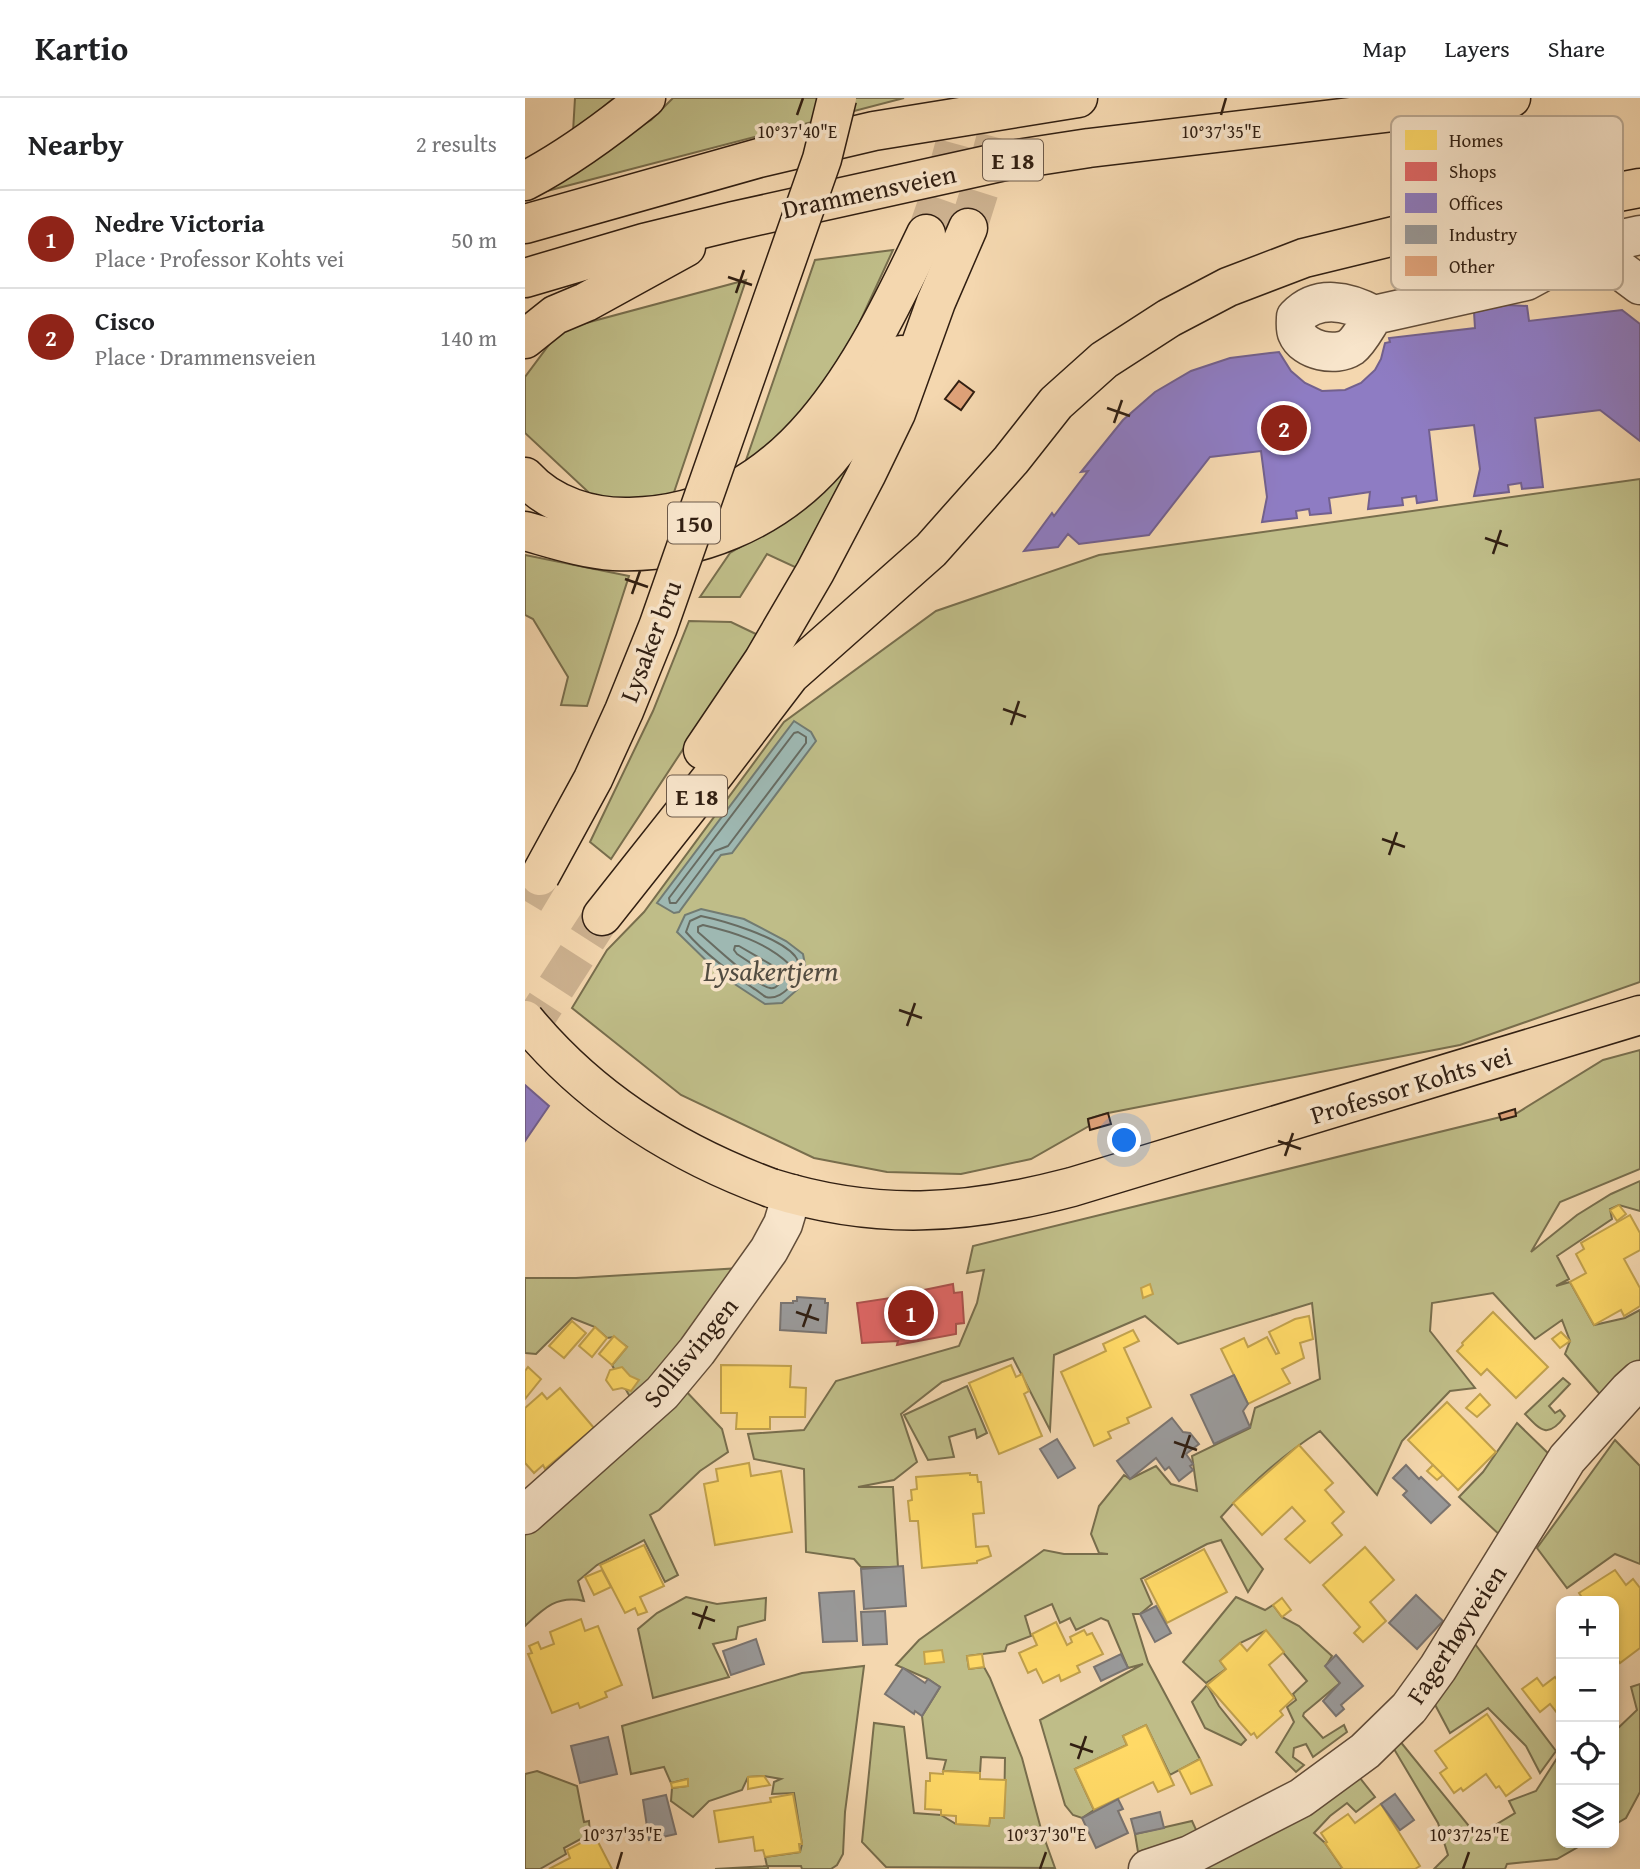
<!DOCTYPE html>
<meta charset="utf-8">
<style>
body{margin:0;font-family:"Gentium Book Plus",serif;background:#f2f2f2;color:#202124}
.controls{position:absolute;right:21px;bottom:21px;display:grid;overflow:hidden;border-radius:14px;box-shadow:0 4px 10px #0003}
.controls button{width:63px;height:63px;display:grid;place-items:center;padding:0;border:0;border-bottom:2px solid #e0e0e0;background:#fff;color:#202124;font:35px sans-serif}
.you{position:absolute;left:600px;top:1043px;width:24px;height:24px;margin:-18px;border:5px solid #fff;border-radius:50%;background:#1a73e8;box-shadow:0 0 0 10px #1a73e833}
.badge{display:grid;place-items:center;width:46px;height:46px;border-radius:50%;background:#8f2418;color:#fff;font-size:23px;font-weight:700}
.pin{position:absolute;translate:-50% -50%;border:4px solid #fff;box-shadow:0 2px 7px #0006}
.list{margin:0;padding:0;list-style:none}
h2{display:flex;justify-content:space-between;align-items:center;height:91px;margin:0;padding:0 28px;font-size:30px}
h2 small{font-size:23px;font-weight:400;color:#757577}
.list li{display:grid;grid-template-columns:46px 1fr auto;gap:21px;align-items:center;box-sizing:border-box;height:98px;padding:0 28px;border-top:2px solid #e0e0e0}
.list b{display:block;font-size:26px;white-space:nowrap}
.list p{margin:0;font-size:23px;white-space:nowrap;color:#757577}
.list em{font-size:23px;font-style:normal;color:#757577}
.icon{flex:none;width:38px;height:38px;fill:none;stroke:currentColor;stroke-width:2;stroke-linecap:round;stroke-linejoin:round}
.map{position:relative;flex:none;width:1115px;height:1771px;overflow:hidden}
header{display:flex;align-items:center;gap:42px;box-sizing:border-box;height:98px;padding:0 35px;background:#fff;border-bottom:2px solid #e0e0e0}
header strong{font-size:33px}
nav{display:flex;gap:38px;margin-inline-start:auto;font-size:24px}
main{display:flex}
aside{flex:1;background:#fff}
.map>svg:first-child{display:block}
.green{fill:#bfbd88;stroke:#786e4d;stroke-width:2}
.water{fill:#9eb8b2;stroke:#727b72;stroke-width:2}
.homes{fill:#ffd966;stroke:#c1a14d;stroke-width:2}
.shops{fill:#e06666;stroke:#ac514d;stroke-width:2}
.offices{fill:#8e7cc3;stroke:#72608e;stroke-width:2}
.industry{fill:#999;stroke:#7a7470;stroke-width:2}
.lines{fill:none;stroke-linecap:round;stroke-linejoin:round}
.shore{stroke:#686c62;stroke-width:2}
.building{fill:#e1a37a;stroke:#311f12;stroke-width:2}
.highway-tunnel{stroke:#cdb290;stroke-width:38;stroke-dasharray:38 19;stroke-linecap:butt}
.minor-casing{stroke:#624d39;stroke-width:41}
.major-casing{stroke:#311f12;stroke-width:41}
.highway-casing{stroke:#311f12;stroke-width:41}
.minor{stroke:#f8e5cb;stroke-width:38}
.major{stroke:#f4d7af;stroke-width:38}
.highway{stroke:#f4d7af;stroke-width:38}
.major-bridge-casing{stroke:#311f12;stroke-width:41;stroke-linecap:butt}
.highway-bridge-casing{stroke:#311f12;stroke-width:41;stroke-linecap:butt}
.major-bridge{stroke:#f4d7af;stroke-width:38}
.highway-bridge{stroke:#f4d7af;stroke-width:38}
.ticks{fill:none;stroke:#311f12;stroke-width:2.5}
.labels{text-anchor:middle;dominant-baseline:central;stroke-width:7;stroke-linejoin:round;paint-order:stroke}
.shield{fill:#f8e5cb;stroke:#6d5a4a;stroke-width:2}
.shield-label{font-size:24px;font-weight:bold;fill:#311f12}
.street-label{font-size:26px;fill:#311f12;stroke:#f8e5cb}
.water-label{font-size:28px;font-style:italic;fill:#524d42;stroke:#f8e5cb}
.key{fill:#f8e5cb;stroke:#bcaa94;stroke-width:2}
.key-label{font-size:19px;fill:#311f12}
.ticks-label{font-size:18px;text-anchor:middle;fill:#311f12;stroke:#f8e5cb;stroke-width:7;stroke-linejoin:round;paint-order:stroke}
</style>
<header>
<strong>Kartio</strong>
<nav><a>Map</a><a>Layers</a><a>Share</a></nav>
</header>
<main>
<aside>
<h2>Nearby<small>2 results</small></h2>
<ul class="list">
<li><span class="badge">1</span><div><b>Nedre Victoria</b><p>Place · Professor Kohts vei</p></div><em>50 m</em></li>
<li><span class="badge">2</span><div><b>Cisco</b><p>Place · Drammensveien</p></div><em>140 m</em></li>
</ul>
</aside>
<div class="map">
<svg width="1115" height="1771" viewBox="0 0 1115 1771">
<rect width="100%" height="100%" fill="#f4d7af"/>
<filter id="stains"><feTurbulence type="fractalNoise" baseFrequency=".00286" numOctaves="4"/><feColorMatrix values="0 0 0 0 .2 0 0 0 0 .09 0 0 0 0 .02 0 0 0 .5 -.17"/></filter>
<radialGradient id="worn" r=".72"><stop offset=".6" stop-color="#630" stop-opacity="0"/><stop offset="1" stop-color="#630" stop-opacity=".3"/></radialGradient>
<g class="green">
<polygon points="50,0 89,0 48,34"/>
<polygon points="148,0 379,0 22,93 25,85 126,22"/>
<polygon points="368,152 328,239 276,322 219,368 290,162"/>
<polygon points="221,182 146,403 75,405 0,335 0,279 35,232"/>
<polygon points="324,364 331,367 272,470 242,456 215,499 175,499 205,455 268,417"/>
<polygon points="1115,381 1115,884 935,947 583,1015 563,1021 564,1028 506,1061 436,1076 362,1074 289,1060 156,997 47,910 82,852 119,814 259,624 411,513 574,457"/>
<polygon points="0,457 104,478 62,608 36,607 43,579 8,521 0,517"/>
<polygon points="164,523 206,524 233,537 86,761 65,744 128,613"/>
<path d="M1115,952V1071L1035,1104L1006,1154L1052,1117L1086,1096L1115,1083V1113L1094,1107L1085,1111L1087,1121L1032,1158L1044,1181L1031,1188L1045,1184L1069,1227L1100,1220L1115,1212V1268L1079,1301L1040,1256L1045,1243L1037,1222L1010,1241L968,1195L907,1205L905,1233L950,1290L925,1293L877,1343L852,1397L795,1333C759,1356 724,1387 696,1419L738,1471L723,1494L696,1442L682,1446L616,1481L627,1506L615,1516H608L623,1564L675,1661L645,1677L621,1627L598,1638L602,1647L550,1671L569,1712L557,1720L548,1717L540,1707L515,1622L618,1566L603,1570L583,1523L576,1520L551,1532L545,1520L535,1525L527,1506L500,1518L506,1538L482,1547L480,1553L442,1558L444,1571L459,1569L465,1580L497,1660L516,1731L530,1770L361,1769L337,1744L349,1625L379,1629L389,1715L416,1717L431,1726L464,1727L465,1720H479L480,1660L456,1659L455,1675L418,1673L421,1662L402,1660L397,1618L415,1589L403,1581L371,1567L394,1542L519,1452L539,1456H583L574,1455L566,1436L574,1408L599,1377L605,1381L631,1368L646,1386L672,1393L667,1358L725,1330L730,1310L795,1281L787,1205L653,1246L620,1218L529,1257L525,1332L488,1260L417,1284L376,1316L392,1364L369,1382L333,1389H368L373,1469H336L329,1461L281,1454L279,1371L229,1361L223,1336L279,1332L311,1283L434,1248L452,1205L459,1172L442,1175L448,1148L992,1015L1078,962Z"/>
<polygon points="217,1170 109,1306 87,1267 102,1249 89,1239 82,1240 70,1229 47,1220 11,1256 0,1255 0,1180 51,1180"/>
<path d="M1038,1280L1045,1286L1024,1308L1030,1315L1035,1312L1040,1318C1023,1341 1016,1333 1000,1316Z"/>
<polygon points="442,1288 462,1335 452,1340 450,1331 424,1339 429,1359 403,1362 379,1317"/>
<path d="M157,1289L197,1331L203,1354L175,1373L134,1412L125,1417L153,1477L140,1484L119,1442L72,1467L53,1483L59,1503C32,1497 19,1510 0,1528V1435Z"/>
<polygon points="992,1325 1027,1359 978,1440 934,1399 958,1374"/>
<polygon points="1090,1342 1115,1368 1115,1466 1090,1456 1042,1490 1012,1450"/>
<polygon points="161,1499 192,1506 241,1500 240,1522 213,1529 211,1541 188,1546 204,1579 128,1600 113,1531 132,1515"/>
<polygon points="711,1499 740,1512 748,1507 757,1519 774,1528 807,1558 801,1568 815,1585 779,1615 778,1618 798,1640 819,1627 822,1634 788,1659 781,1646 769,1650 768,1659 779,1667 771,1674 751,1654 769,1624 762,1609 771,1602 768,1596 782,1583 740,1533 715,1545 695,1563 701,1571 681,1585 658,1564"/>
<polygon points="950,1546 1031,1653 1015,1675 1001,1648 963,1610 925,1635 906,1599"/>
<polygon points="339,1568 320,1714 318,1756 312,1767 306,1771 277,1771 276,1768 243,1768 243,1771 190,1771 242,1768 240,1759 275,1754 277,1746 269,1695 247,1696 249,1684 256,1681 239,1678 223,1679 217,1692 184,1703 168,1719 146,1703 147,1690 163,1688 162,1681 146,1685 139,1669 106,1676 97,1628 277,1575"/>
<polygon points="1115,1586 1115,1694 1101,1720 1089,1727 1089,1634 1112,1612 1106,1589"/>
<polygon points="682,1587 694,1608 721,1642 716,1647 680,1630 667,1604"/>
<polygon points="874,1642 952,1738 990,1715 984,1703 1011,1693 1036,1654 1036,1745 1060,1745 1032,1761 982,1766 980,1771 909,1771 923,1757 913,1725 866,1646"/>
<polygon points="12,1673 52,1688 59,1724 64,1723 65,1736 39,1750 41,1756 15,1771 0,1771 0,1676"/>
<polygon points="831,1675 850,1699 831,1714 822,1705 805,1718 789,1735 800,1745 818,1771 656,1771"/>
<polygon points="667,1723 673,1736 613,1754 610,1736"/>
</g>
<g class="water">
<polygon points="269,623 286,634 291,643 207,755 196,757 154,814 149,815 132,805"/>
<polygon points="176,811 219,821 261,843 278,856 281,872 273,891 257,905 240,906 196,877 152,834 160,817"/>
</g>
<g class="homes">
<polygon points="1094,1107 1101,1116 1092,1123 1085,1112"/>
<polygon points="1105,1117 1115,1135 1115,1152 1099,1161 1115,1190 1115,1208 1099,1218 1096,1212 1069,1227 1045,1184 1061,1175 1051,1156 1059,1151 1056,1145"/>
<polygon points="625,1186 628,1196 618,1200 616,1190"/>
<polygon points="968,1214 1023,1269 991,1300 962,1271 956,1277 932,1253 938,1247 937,1245"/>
<polygon points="784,1218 788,1241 775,1245 779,1260 757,1271 765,1285 723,1306 696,1251 719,1240 723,1249 742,1239 751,1256 754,1255 744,1234 770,1221"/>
<polygon points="47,1223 61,1235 39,1260 24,1248"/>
<polygon points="70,1229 82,1240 67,1259 54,1248"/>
<polygon points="608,1232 614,1243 599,1250 626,1309 602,1320 604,1325 583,1334 586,1340 569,1348 536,1274 581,1253 578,1246"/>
<polygon points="1036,1234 1045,1243 1035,1250 1027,1241"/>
<polygon points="89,1238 102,1249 87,1267 74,1256"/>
<polygon points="196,1267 266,1268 265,1289 281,1290 280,1319 245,1319 245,1331 211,1331 212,1315 196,1315"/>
<polygon points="486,1267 491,1279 497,1276 504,1293 499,1296 517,1338 474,1356 444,1285"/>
<polygon points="3,1269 16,1281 0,1301 0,1273"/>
<polygon points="97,1269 105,1278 114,1282 106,1293 97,1290 88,1292 81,1282 85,1272"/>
<polygon points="35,1290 69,1330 20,1371 18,1367 9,1375 0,1365 0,1310 17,1295 22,1301"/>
<polygon points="955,1296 965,1307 952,1319 941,1310"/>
<polygon points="922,1304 971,1354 933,1392 883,1342"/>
<polygon points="774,1347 808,1385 800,1392 819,1414 807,1425 817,1437 785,1465 760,1441 780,1423 767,1409 737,1437 708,1405"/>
<polygon points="224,1365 226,1378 256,1373 267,1434 190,1447 179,1386 193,1383 191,1371"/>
<polygon points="908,1367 918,1377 912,1382 902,1373"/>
<polygon points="445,1375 445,1377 452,1377 453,1384 456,1384 459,1415 448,1416 451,1449 463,1448 466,1458 452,1463 452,1465 397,1470 393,1423 385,1423 383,1403 387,1402 386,1392 392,1391 391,1379"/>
<polygon points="119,1447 139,1488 115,1499 122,1514 113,1517 110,1510 100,1515 75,1467"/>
<polygon points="840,1449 869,1482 845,1504 861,1523 838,1544 829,1535 835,1529 798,1487"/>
<polygon points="679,1451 702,1494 642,1525 620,1482"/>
<polygon points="77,1472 86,1489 69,1497 60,1479"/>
<polygon points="1090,1472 1101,1487 1108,1481 1115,1490 1115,1550 1095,1565 1090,1558 1089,1559 1089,1503 1048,1503 1056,1498 1054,1495"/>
<polygon points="757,1500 766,1512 757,1519 748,1507"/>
<polygon points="56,1521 60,1533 73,1528 97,1587 80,1594 82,1599 55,1610 53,1605 27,1615 3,1556 7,1555 4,1548 13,1544 16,1551 29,1546 25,1534"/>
<polygon points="531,1524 542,1547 547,1544 545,1539 559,1532 562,1537 567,1535 578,1556 552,1568 555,1574 536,1583 534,1577 518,1585 511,1571 503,1575 494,1555 512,1547 507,1536"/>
<polygon points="741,1532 759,1554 744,1567 769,1600 755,1613 758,1617 732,1640 729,1635 726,1637 682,1587 701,1571 695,1563 715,1545 722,1553"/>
<polygon points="417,1552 419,1564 400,1566 399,1554"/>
<polygon points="457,1556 459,1569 444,1571 442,1558"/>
<polygon points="1030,1579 1036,1587 1036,1620 1025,1606 1015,1614 997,1591 1012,1580 1018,1588"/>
<polygon points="962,1616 1006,1680 981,1698 974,1688 971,1690 961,1676 938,1693 936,1690 929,1695 915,1675 922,1670 910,1653"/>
<polygon points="621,1627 649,1687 633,1694 628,1684 569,1712 550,1671 602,1647 598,1638"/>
<polygon points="675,1661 687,1687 666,1696 654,1672"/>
<polygon points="418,1673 455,1675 455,1681 481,1682 479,1720 465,1720 464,1728 431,1726 431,1718 416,1717 416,1712 400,1711 401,1683 405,1683 405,1675 418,1676"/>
<polygon points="239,1678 245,1687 223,1691 223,1679"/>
<polygon points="163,1681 163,1688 147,1690 146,1685"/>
<polygon points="268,1696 277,1746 274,1746 275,1754 240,1759 238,1752 230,1753 228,1739 194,1744 189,1713 246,1704 245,1700"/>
<polygon points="856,1706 895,1768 890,1771 818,1771 800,1745 802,1744 796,1735 823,1716 830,1725"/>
<polygon points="67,1739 69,1743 72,1742 87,1771 24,1771 45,1760 42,1752"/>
</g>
<polygon class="shops" points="428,1186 429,1195 437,1194 439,1225 431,1226 431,1236 372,1247 373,1243 337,1245 332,1205 379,1198 379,1196"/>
<g class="offices">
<polygon points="982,207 1002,208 1004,223 1097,212 1115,226 1115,343 1075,312 1010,320 1018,389 997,391 996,385 983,387 984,394 949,398 955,371 949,327 904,332 912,402 892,405 891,398 877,400 878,407 843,411 845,394 804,400 806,415 785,417 784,411 771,413 772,420 737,424 742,399 736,353 685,359 624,437 554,446 543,436 533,449 499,453 527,415 529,418 563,373 556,374 598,322 630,294 666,273 705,260 754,254 766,273 780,285 797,293 820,292 836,285 850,272 856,261 860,245 865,244 864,240 950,230 949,214"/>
<polygon points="0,987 24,1008 0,1043"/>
</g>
<g class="industry">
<polygon points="272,1199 300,1201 300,1205 303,1205 301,1235 255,1232 256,1205 268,1205 268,1203 272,1203"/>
<polygon points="709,1277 723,1306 718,1313 725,1329 689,1346 666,1297"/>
<polygon points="647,1320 658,1334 665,1335 674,1346 661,1356 668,1366 665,1368 668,1372 654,1383 644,1369 640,1372 631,1360 605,1381 592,1363"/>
<polygon points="532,1341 550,1370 533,1380 515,1351"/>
<polygon points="881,1367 894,1381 896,1379 925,1407 906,1425 878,1397 882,1393 868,1380"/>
<polygon points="378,1468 381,1508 339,1511 336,1471"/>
<polygon points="329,1493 332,1543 298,1544 294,1495"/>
<polygon points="891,1497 918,1523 892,1551 864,1525"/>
<polygon points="631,1508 646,1535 630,1544 615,1516"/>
<polygon points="360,1513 362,1546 338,1547 336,1514"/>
<polygon points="231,1541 239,1566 206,1577 198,1553"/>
<polygon points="596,1556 603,1570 576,1583 569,1569"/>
<polygon points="811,1557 838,1588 816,1607 819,1611 811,1618 798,1603 815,1585 800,1568"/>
<polygon points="378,1570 400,1585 403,1581 415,1589 397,1618 390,1613 389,1616 360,1596"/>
<polygon points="83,1639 92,1676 55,1685 46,1648"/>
<polygon points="870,1696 889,1722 875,1732 856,1706"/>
<polygon points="141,1697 151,1736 124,1742 118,1702"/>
<polygon points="593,1701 598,1711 593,1713 603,1735 571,1750 557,1720"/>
<polygon points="635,1714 639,1730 610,1736 606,1721"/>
</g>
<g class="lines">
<g class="shore">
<polygon points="273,634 281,639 281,645 203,748 190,753 151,805 145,805 144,800 269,635"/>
<path d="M176,818C200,823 254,839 270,858C282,873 259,904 241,899C237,897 232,892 228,890C204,873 180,856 161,834L165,823Z"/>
<path d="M178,827C208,834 241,844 264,866C264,874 261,880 255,885C252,888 250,891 245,890C231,888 186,845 173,834V829Z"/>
<polygon points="210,848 214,848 252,870 251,875 244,877 212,856 209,852"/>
</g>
</g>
<g class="building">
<polygon points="434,283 449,294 436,312 420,301"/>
<polygon points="990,1011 991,1018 976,1022 974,1016"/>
<polygon points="583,1015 586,1026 565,1032 563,1021"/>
</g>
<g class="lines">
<g class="highway-tunnel">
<polyline points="443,130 465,60 481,0"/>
<polyline points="401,136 418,88 442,0"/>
<polyline points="0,803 15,778"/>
<polyline points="0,937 77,818"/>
</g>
<defs>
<g id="minor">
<polyline points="1064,149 1115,187"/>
<polyline points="1038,154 1115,137"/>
<path d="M849,217C842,227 835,242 826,249C811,259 779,253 772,235C770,231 771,224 771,219C793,196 823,203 849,217L1001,183L1064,149"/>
<polyline points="0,1417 137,1295 172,1253 244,1152 258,1126 267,1096"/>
<polyline points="623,1771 665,1757 776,1700 840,1653 884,1610 913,1570 1042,1361 1104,1292 1115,1282"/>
</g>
<path id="major" d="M246,1090C352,1123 440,1117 547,1089L1115,917"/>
<g id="highway">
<path d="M0,83C44,60 83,31 121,0"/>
<polyline points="0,126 234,60 349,33 553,0"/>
<polyline points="0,180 119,145 209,123 480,63 564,50 986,0"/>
<polyline points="0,241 30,217 61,204 161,149"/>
<path d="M0,379C26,408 67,420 105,419C268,416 340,263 401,136"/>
<path d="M0,433C29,441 59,451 89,453C169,457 250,423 303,362C330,330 353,293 376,257"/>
<polyline points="178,652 238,563 290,474 341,377 371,315 411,204 443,130"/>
<polyline points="77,818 191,674 265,577 406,452 486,362 531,305 579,262 644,220 703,189 779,160 894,132 1115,90"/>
</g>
</defs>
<use href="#minor" class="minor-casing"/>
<use href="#major" class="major-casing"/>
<use href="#highway" class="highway-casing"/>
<use href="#minor" class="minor"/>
<use href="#major" class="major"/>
<use href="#highway" class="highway"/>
<defs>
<path id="major-bridge" d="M0,922C65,1001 151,1055 246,1090"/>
<polyline id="highway-bridge" points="15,778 68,681 99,613 133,529 297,61 312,0"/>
</defs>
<use href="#major-bridge" class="major-bridge-casing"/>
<use href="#highway-bridge" class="highway-bridge-casing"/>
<use href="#major-bridge" class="major-bridge"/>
<use href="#highway-bridge" class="highway-bridge"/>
</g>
<path class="ticks" d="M272,17L278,0M696,17L701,0M203,179L227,187M211,195L219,172M582,310L605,318M589,325L597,302M960,440L983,448M968,456L976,432M100,481L123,489M107,496L115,473M478,611L501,619M486,627L494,603M857,741L880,749M864,757L872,734M374,912L397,920M382,928L390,905M753,1043L776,1051M760,1058L768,1035M271,1214L294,1222M278,1229L286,1206M649,1344L672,1352M657,1360L665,1337M167,1515L190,1523M174,1531L182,1508M545,1646L568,1654M553,1661L561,1638M92,1771L97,1754M515,1771L521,1754M938,1771L944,1754"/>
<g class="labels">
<g class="shield">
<rect x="458" y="41.5" width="60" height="41" rx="5"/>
<rect x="143" y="404.5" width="52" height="41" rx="5"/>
<rect x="142" y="677.5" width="60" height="41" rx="5"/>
</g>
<g class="shield-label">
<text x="488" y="62">E 18</text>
<text x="169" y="425">150</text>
<text x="172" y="698">E 18</text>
</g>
<g class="street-label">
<text transform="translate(344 93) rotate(-12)">Drammensveien</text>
<text transform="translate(125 543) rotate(-69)">Lysaker bru</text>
<text transform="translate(886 987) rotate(-17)">Professor Kohts vei</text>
<text transform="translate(165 1254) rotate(-51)">Sollisvingen</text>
<text transform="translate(931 1536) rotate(-57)">Fagerhøyveien</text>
</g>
<g class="water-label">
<text x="246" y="872">Lysakertjern</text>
</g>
</g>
<rect x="866" y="18" width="232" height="174" rx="10" class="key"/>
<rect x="880" y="32" width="32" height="20" fill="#ffd966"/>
<rect x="880" y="64" width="32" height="19" fill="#e06666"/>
<rect x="880" y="95" width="32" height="20" fill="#8e7cc3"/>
<rect x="880" y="127" width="32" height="19" fill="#999"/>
<rect x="880" y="158" width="32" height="20" fill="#e1a37a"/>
<g class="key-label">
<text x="924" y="49">Homes</text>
<text x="924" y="80">Shops</text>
<text x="924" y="112">Offices</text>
<text x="924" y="143">Industry</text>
<text x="924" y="175">Other</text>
</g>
<g class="ticks-label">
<text x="272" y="40">10°37'40"E</text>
<text x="696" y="40">10°37'35"E</text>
<text x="97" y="1743">10°37'35"E</text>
<text x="521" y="1743">10°37'30"E</text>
<text x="944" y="1743">10°37'25"E</text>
</g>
<rect width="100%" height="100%" filter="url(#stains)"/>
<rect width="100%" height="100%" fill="url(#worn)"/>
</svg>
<div class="controls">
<button>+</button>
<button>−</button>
<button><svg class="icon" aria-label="locate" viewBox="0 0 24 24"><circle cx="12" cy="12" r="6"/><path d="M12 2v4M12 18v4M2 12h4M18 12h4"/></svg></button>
<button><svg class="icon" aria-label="layers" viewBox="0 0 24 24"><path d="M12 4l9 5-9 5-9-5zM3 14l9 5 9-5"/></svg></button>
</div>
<div class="you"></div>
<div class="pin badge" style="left:386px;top:1215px">1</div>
<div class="pin badge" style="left:759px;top:330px">2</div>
</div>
</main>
